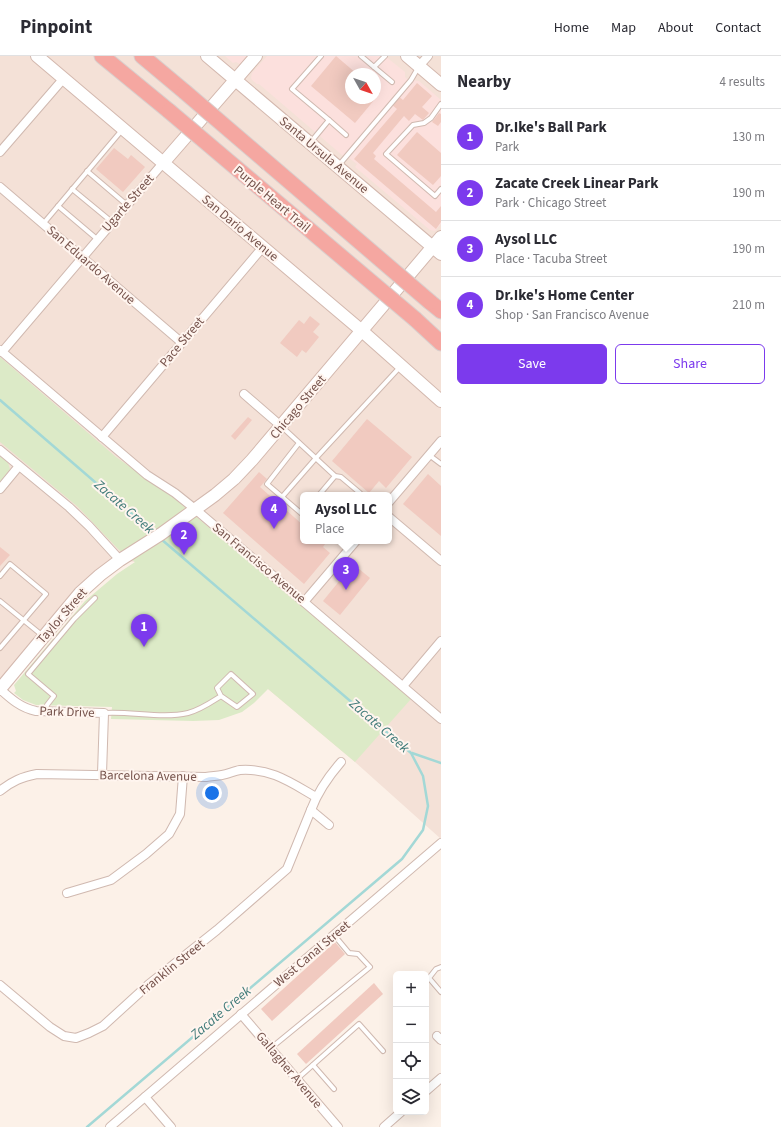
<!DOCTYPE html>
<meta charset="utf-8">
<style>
body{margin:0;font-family:"Source Sans 3",sans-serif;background:#f7f7f7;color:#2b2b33}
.controls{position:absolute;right:12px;bottom:12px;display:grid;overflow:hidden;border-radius:6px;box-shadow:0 4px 16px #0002}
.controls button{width:36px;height:36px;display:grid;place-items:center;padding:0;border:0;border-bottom:1px solid #e1e1e2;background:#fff;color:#2b2b33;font:20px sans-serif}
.compass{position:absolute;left:345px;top:12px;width:36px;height:36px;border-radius:50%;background:#fff;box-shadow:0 4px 16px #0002;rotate:130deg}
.you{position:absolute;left:212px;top:737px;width:14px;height:14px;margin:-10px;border:3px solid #fff;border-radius:50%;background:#1a73e8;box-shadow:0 0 0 6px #1a73e833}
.badge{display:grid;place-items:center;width:26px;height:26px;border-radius:50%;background:#7c3aed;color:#fff;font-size:13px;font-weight:700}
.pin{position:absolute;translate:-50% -33px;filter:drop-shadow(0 1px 2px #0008)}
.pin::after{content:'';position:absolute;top:21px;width:14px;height:12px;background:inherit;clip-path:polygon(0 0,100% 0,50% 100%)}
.popup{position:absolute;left:300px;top:436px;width:92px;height:52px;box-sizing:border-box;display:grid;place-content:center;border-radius:6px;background:#fff;filter:drop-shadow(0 1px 3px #0005);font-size:13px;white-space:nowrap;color:#7c7c81}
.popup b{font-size:15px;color:#2b2b33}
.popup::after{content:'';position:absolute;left:50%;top:100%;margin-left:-8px;border:8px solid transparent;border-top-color:#fff}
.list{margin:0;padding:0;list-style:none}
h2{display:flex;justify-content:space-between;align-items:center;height:52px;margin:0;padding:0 16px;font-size:17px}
h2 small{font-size:13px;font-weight:400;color:#7c7c81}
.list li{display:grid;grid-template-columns:26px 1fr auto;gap:12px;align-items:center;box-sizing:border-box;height:56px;padding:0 16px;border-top:1px solid #e1e1e2}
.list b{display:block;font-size:15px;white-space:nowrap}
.list p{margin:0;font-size:13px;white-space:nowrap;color:#7c7c81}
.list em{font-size:13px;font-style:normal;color:#7c7c81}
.actions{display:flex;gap:8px;padding:12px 16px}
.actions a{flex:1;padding:9px 0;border:1px solid #7c3aed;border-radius:6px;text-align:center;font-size:14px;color:#7c3aed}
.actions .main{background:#7c3aed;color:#fff}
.icon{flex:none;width:22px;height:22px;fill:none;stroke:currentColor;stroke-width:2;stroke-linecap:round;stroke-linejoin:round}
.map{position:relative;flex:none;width:441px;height:1071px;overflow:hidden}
header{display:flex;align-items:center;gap:24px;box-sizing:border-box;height:56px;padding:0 20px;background:#fff;border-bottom:1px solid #e1e1e2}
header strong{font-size:19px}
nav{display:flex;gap:22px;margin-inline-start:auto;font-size:14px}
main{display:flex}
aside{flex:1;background:#fff}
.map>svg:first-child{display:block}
.residential{fill:#f4e1d7;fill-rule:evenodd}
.commercial{fill:#fce0dd;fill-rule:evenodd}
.green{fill:#dceac7}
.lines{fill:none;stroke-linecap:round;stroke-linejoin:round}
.stream{stroke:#a3d8d6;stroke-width:2.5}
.building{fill:#f1cac0}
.lane-casing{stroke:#d0b9b0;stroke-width:6}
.street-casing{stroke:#d0b9b0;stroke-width:10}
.secondary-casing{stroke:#d3b8ae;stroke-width:14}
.highway-casing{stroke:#d9cfcd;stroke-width:17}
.lane{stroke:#fff;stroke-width:4}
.street{stroke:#fff;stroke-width:8}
.secondary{stroke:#fff;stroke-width:12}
.highway{stroke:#f5a7a1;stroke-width:15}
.highway-bridge-casing{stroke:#d9cfcd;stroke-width:17;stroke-linecap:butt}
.highway-bridge{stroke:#f5a7a1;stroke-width:15}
.labels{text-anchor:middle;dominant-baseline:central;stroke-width:4;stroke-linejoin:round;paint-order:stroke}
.street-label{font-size:13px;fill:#76534c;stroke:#fff5ef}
.water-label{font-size:14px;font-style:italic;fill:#407b79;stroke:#fff5ef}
</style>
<header>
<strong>Pinpoint</strong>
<nav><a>Home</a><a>Map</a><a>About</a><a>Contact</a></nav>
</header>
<main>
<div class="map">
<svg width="441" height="1071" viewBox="0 0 441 1071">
<rect width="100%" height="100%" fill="#fcf1e8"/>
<path class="residential" d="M0,0H441V783L355,706L268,633L135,506L120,504L100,519L0,633ZM351,18H375V42H351ZM303,439H389V485H303Z"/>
<g class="commercial">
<polygon points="225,0 247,0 240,8 236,6 233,7"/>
<path d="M267,0H385L405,16V21L407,23L419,25L441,44V168L435,175L430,174L355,111L357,108L349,102L342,99L259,28H257L252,24L251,22L252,17ZM351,18H375V42H351Z"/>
</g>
<g class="green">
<polygon points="0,301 116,401 174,442 411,643 355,706 268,633 254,647 242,656 219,664 193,665 111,663 112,651 36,649 23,644 14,637 16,635 14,629 85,545 117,518 135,506 118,493 78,451 0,386"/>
<polygon points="0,400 8,407 10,413 0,427"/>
</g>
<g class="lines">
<g class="stream">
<polyline points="0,344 154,477"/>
<polyline points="412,697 441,707"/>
<polyline points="87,1071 402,803 423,774 428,750 423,720 411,697 161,483"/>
</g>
</g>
<g class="building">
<polygon points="336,0 357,18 351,18 351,42 375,42 375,33 380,37 355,67 311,30"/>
<polygon points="417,27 432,40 422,51 429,57 423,64 415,58 409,65 404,60 373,97 376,100 374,103 436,156 441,150 441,166 436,173 354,103 397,53 391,48 398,40 403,44"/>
<polygon points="439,57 441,58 441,66 438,70 432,66"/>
<polygon points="417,76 441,97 441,120 433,129 397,99"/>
<polygon points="114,92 128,103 131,99 145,111 123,136 96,113"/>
<polygon points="310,260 320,268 313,276 319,281 306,297 302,294 297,301 280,287 299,264 304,268"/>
<polygon points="248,361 252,364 235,384 231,380"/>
<polygon points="367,363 412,401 386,432 379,425 369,437 332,405"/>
<polygon points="259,416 267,423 260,431 303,469 303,485 322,485 325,488 323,491 330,497 304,528 223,457"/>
<polygon points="428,418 441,430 441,480 403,448"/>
<polygon points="0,491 10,499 0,510"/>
<polygon points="353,508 370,522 340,559 323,545"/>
<polygon points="335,886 345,898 272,965 261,953"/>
<polygon points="374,927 383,938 306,1008 297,998"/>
</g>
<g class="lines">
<defs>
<g id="lane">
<polyline points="361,0 374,11 385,0"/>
<polyline points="374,11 392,26"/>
<polyline points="441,48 431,62 424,67 413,69 386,98 435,140 441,133"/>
<polyline points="329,64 346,79"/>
<polyline points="310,87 329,64 292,33 321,0"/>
<polyline points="339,109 411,24 418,12"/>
<polyline points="87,115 127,149"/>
<polyline points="72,133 112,166"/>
<polyline points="58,150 97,183"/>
<polyline points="43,168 122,74"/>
<polyline points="281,370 335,420 341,421 360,437"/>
<polyline points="299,387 267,428 302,458 303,457"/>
<polyline points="429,399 441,408"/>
<polyline points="319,439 335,420"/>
<polyline points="282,441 316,402 400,311"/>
<polyline points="0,520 10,508 46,538 0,592"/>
<polyline points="0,545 43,580"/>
<polyline points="46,655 47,649 54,640 28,618 74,563 95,542"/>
<path d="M104,657C131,655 162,663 188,657C200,654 210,647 221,640L237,651L253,638L231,618L217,632L221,640"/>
<polyline points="441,911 436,913 429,922 441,936"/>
<polyline points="271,992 370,911 358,898 349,897 334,879"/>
<polyline points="313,1009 334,1033"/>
<polyline points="297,1023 359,968 383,995"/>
</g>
<g id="street">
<polyline points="419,10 428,0"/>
<polyline points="0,96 64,22"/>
<polyline points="0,131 181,286"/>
<polyline points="0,294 147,419 175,437 195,453 441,663"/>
<polyline points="2,296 163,107"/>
<polyline points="244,338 281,370"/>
<polyline points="102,381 263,191"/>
<polyline points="0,394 69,451 89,470 120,504"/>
<polyline points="0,433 19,410"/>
<polyline points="389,446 441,385"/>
<polyline points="389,461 441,505"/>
<polyline points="304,546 356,485"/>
<polyline points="403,630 441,585"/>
<path d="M0,633C11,643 21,652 36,655L104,657L102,718"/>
<path d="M0,735C12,725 22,721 37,718L206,721C211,720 217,720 222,719C228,718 234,715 240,714C271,712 290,726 316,741"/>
<path d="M311,754C318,735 328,721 341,706"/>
<polyline points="67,837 111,824 146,798 169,778 180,758 183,720"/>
<polyline points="0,929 50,971 64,980 76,982 89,977 103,970 148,929 217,874 287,813 311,754 329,769"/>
<polyline points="241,958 338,1071"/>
<polyline points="437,980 441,984"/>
<polyline points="426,1035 441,1022"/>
<polyline points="145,1041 171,1071"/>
<polyline points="110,1071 441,787"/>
<polyline points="384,1071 401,1056"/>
</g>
<g id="secondary">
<polyline points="37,0 362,275 441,345"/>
<polyline points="207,0 441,198"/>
<polyline points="407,0 441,29"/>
<polyline points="163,107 256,0"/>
<polyline points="0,633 80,537 100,519 120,504 161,478 215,439 234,423 252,404 441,181"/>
</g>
<g id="highway">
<polyline points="102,0 169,55"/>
<polyline points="142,0 185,36"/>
<polyline points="430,246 441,255"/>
<polyline points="415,263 441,287"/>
</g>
</defs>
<use href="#lane" class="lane-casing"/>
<use href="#street" class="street-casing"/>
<use href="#secondary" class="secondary-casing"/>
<use href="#highway" class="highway-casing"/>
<use href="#lane" class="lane"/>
<use href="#street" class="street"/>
<use href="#secondary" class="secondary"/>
<use href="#highway" class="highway"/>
<defs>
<g id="highway-bridge">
<polyline points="185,36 430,246"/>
<polyline points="169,55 415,263"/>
</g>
</defs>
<use href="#highway-bridge" class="highway-bridge-casing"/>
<use href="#highway-bridge" class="highway-bridge"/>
</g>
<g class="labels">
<g class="street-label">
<text transform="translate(324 99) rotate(40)">Santa Ursula Avenue</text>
<text transform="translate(272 143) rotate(40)">Purple Heart Trail</text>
<text transform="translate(128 147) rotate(-49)">Ugarte Street</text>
<text transform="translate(240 172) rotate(40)">San Dario Avenue</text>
<text transform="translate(91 209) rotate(41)">San Eduardo Avenue</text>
<text transform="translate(182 286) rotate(-50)">Pace Street</text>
<text transform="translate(298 351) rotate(-50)">Chicago Street</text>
<text transform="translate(259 507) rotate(40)">San Francisco Avenue</text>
<text transform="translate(62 560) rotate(-49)">Taylor Street</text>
<text transform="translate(67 656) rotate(2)">Park Drive</text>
<text transform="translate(148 720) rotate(1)">Barcelona Avenue</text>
<text transform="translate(312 898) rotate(-40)">West Canal Street</text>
<text transform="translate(172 911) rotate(-39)">Franklin Street</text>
<text transform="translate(289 1014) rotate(50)">Gallagher Avenue</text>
</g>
<g class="water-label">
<text transform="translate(124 451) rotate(41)">Zacate Creek</text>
<text transform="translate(379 670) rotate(41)">Zacate Creek</text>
<text transform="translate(221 957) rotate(-40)">Zacate Creek</text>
</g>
</g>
</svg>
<div class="controls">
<button>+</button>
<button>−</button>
<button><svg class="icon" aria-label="locate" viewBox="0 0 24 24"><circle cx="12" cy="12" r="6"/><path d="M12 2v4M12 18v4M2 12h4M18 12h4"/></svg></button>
<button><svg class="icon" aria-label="layers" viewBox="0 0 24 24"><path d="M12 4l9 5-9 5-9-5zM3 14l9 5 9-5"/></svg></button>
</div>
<svg class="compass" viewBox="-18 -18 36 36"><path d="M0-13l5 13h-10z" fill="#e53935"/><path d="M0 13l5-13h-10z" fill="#7c7c81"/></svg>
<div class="you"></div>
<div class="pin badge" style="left:144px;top:591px">1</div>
<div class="pin badge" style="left:184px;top:499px">2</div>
<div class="pin badge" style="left:346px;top:534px">3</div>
<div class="popup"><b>Aysol LLC</b>Place</div>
<div class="pin badge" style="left:274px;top:473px">4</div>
</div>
<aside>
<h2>Nearby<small>4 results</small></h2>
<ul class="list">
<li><span class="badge">1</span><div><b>Dr.Ike's Ball Park</b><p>Park</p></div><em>130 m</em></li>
<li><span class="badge">2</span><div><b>Zacate Creek Linear Park</b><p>Park · Chicago Street</p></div><em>190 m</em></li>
<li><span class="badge">3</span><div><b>Aysol LLC</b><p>Place · Tacuba Street</p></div><em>190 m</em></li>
<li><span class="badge">4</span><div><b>Dr.Ike's Home Center</b><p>Shop · San Francisco Avenue</p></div><em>210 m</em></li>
</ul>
<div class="actions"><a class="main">Save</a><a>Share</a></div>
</aside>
</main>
